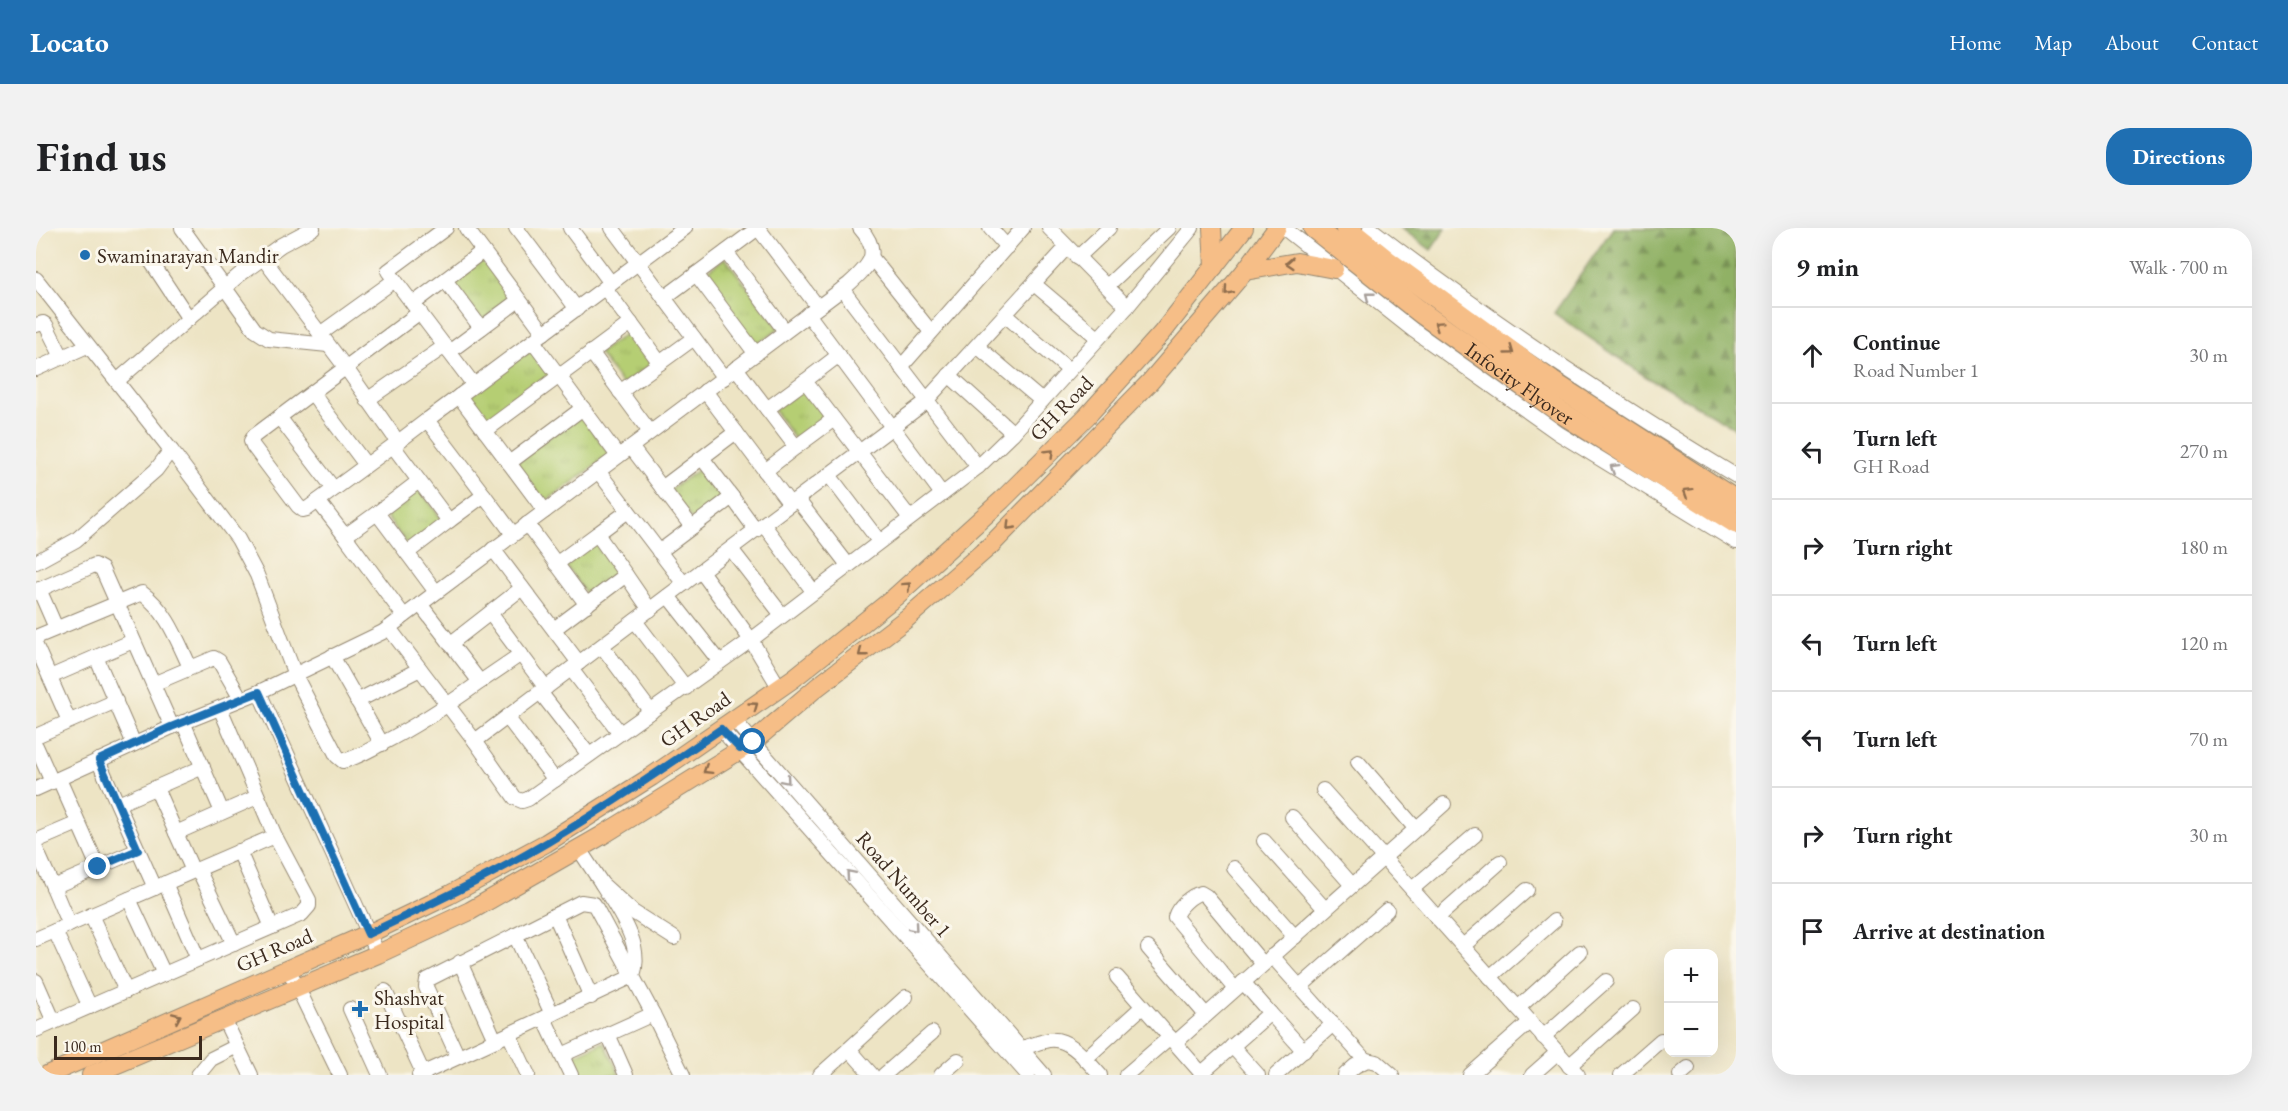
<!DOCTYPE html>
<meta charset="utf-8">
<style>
body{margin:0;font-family:"EB Garamond",serif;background:#f2f2f2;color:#202124}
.controls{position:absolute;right:18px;bottom:18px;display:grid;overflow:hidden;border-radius:12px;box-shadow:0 6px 24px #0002}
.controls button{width:54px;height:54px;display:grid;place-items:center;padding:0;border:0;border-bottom:2px solid #e0e0e0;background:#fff;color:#202124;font:30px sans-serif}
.scale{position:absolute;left:18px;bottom:15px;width:148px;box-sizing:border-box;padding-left:6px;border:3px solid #3b2a1e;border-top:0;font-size:16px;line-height:21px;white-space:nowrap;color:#3b2a1e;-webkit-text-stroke:4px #fbf7ec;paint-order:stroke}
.stop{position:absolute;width:18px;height:18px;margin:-14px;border:4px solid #1f6fb2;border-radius:50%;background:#fff}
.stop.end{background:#1f6fb2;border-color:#fff;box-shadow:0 2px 6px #0008}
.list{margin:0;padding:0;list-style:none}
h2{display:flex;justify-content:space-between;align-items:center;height:78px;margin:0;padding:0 24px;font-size:26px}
h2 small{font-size:20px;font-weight:400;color:#757577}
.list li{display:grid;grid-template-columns:39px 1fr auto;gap:18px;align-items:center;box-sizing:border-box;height:96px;padding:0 24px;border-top:2px solid #e0e0e0}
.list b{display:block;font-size:22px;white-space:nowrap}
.list p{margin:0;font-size:20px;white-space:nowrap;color:#757577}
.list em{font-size:20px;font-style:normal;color:#757577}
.icon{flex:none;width:33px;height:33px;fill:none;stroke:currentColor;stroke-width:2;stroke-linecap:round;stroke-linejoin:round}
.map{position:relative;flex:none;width:1700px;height:847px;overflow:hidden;border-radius:24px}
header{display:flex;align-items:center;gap:36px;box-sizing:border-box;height:84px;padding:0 30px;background:#1f6fb2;color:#fff}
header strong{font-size:28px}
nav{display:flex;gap:33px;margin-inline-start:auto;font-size:21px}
.intro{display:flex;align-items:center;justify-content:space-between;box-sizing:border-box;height:144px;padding:0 36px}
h1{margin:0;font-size:42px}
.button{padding:15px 27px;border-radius:24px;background:#1f6fb2;color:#fff;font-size:21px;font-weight:700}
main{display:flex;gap:36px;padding:0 36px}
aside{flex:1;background:#fff;border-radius:24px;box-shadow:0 6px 24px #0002}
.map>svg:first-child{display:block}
.forest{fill:url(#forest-firs);stroke:#666e42;stroke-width:1.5}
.park{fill:url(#park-tufts);stroke:#787c48;stroke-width:1.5}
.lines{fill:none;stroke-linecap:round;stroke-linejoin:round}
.minor-casing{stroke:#948771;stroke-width:16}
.major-casing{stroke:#948771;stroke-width:20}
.highway-casing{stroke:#948771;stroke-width:23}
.minor{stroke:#fff;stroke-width:14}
.major{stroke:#f6be87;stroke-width:18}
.highway{stroke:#f6be87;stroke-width:21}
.oneway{stroke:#8f6d4d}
.oneway2{stroke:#a79f9a}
.route{stroke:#1f6fb2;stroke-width:8}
.poi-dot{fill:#1f6fb2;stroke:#fbf7ec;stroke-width:2}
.labels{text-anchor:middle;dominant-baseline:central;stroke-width:6;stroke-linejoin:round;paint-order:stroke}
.poi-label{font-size:21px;fill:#3b2a1e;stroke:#fbf7ec;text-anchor:start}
.street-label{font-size:21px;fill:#3b2a1e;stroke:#fbf7ec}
</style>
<header>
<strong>Locato</strong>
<nav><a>Home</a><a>Map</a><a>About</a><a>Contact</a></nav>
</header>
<div class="intro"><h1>Find us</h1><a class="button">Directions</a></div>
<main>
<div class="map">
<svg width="1700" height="847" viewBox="0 0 1700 847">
<defs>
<pattern id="forest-firs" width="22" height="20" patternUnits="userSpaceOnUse" patternTransform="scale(1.5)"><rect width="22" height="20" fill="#90b165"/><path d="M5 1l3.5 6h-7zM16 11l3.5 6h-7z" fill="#779053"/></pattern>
<pattern id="park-tufts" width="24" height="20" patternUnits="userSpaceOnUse" patternTransform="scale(1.5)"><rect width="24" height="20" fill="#b5ce73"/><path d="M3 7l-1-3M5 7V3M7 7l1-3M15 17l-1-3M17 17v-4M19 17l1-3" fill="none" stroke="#9db163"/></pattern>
</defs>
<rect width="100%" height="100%" fill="#fbf7ec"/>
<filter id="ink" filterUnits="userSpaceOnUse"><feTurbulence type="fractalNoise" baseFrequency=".0167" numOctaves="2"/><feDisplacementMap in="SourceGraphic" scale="12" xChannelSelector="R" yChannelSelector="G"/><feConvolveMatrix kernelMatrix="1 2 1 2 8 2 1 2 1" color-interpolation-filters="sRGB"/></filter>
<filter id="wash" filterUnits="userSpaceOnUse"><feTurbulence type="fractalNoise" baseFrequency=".008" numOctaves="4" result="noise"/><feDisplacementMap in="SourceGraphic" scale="24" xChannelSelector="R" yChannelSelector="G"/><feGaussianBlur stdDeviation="1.35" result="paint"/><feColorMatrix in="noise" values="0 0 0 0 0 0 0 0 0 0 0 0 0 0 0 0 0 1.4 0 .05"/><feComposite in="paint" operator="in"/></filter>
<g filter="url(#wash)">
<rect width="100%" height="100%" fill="#ede4c4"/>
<g class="forest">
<polygon points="1365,0 1410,0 1395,22"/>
<polygon points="1577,0 1700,0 1700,201 1609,148 1518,85"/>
</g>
<g class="park">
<polygon points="448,29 478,70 446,93 416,53"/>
<polygon points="689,30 743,100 719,118 666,47"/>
<polygon points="595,102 618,134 586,157 563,125"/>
<polygon points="496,121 516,148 449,196 430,168"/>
<polygon points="770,159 793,190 761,214 738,182"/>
<polygon points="545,186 574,227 509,274 479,234"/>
<polygon points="666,239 689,271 658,294 634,262"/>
<polygon points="382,259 407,293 372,318 347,284"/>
<polygon points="561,313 584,345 552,368 529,337"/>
<polygon points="568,814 584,847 540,847 532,830"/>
</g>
</g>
<g filter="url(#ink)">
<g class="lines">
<defs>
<g id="minor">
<polyline points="146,0 219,102 233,111 292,117"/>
<polyline points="410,0 352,43 438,157"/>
<polyline points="430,0 508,105"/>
<polyline points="480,0 541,81"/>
<polyline points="534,0 575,55"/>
<polyline points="576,0 688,150"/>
<polyline points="722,0 782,79"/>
<polyline points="954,0 971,19"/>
<polyline points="1013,0 1091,79"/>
<polyline points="1248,0 1377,102 1522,205 1700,314"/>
<path d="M1334,0C1450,90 1574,172 1700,248"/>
<polyline points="690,24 749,103"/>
<path d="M227,30L310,140L362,214L271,281L267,282L262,278L217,218L215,213L218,208C273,167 328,126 384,84"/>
<polyline points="836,30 895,104"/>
<polyline points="1041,30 1073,0"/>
<polyline points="114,32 153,91"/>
<polyline points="660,46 720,126"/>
<path d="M0,51L135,222L202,311L221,347L259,447L301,528L307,533C321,530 333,522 345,516C380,498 412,477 444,454L384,376"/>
<polyline points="409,52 445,100"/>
<polyline points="998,56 1062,110"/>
<polyline points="1071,58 1133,0"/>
<polyline points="569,60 624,135"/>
<polyline points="806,61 942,239"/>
<polyline points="628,70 722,0"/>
<polyline points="377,76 447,23"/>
<polyline points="772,86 906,266"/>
<polyline points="969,87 1033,142"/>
<polyline points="0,97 7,95 10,97 26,129"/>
<polyline points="284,106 359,52"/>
<polyline points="497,113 649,0"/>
<polyline points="941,118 1006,173"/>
<polyline points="413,124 483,72"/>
<polyline points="555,124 614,204"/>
<polyline points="803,127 769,153 874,290"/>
<polyline points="865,139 987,0"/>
<polyline points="700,140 731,181 769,153"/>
<polyline points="0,141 51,118"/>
<polyline points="913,147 977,205"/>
<polyline points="81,153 202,48 245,17 277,0"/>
<polyline points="669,163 754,276"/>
<polyline points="584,164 658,110"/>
<polyline points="276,165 330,237"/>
<polyline points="423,168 509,283"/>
<polyline points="331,172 409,118"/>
<polyline points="243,189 298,261"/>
<polyline points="391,192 497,113 582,228"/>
<polyline points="449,203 595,95"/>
<polyline points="362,214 391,192 448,267"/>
<polyline points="357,218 413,293 371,325 400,364"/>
<polyline points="595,219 656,299"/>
<polyline points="760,219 798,191"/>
<polyline points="666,230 696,269"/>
<polyline points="473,235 547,180"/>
<polyline points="562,243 648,356"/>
<polyline points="729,243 760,219 731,181"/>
<polyline points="793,247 843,313"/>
<polyline points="626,260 700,204"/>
<polyline points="761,271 812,337"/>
<polyline points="282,273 309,308"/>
<polyline points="341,285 383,253"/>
<polyline points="413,293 448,267 477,306"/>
<polyline points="491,296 551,377"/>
<polyline points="727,296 777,363"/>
<polyline points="561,306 592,283"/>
<polyline points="457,321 543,435"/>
<polyline points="695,321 746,387"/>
<polyline points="623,324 696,269 720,302"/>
<polyline points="0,334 40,312 120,242 135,222"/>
<polyline points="520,336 561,306 590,347"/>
<polyline points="665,343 715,412 743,459"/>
<polyline points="3,361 20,400"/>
<polyline points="0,363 54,339 59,337 66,341 136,499"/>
<polyline points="632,368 684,434"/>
<polyline points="454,385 510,460"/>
<polyline points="368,388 309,308 341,285 371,325"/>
<polyline points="599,393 650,460"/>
<polyline points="353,400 439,513 887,176 1030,20"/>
<polyline points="518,401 590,347 614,382"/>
<path d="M0,409L106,365C132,384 141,412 154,439"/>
<polyline points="97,413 60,429 98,516"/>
<polyline points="414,416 486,360"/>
<polyline points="0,418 33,493"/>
<polyline points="566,418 615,484"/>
<polyline points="296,428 346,516"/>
<polyline points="535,441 584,505"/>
<polyline points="14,449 60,429"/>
<polyline points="444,454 485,426"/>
<polyline points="117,456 178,430 183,433 205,471"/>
<polyline points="504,464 553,527"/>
<polyline points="321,473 384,441"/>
<polyline points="184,480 239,608"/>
<polyline points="471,489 519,552"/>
<polyline points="698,492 1008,847"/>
<polyline points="147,494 186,584"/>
<polyline points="685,501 992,847"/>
<polyline points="0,508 80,473"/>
<polyline points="439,513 479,570 486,573 492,571 715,412 942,239 977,205 1091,79 1156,0"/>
<polyline points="0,518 16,554"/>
<polyline points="62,532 119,660"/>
<polyline points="1322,534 1380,601"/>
<polyline points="23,551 62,639"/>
<polyline points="120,560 140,605"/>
<polyline points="0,561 136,499 223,464"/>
<polyline points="1287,562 1542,847"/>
<polyline points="82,576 167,539"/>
<polyline points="1256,589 1316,657"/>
<polyline points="0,613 42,595"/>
<polyline points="1228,613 1289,681"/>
<polyline points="0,621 17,659"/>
<polyline points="543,621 566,656 597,684 638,710"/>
<polyline points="203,623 236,699"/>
<polyline points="1198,640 1259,709"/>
<polyline points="162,641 198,716"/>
<polyline points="157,643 140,605 221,569"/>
<polyline points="129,655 162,731"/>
<polyline points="1376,661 1439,607"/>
<polyline points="93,671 128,746"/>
<polyline points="55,687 90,763"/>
<polyline points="519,687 555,769"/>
<polyline points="1401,690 1464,634"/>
<polyline points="33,697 17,659 102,622"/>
<polyline points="19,703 54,779"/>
<polyline points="479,707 516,786"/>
<polyline points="0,711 239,608 273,672 273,678 266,686 0,802"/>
<polyline points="1427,718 1491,662"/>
<polyline points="1112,720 1170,787"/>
<path d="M342,726L223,464L347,404L813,56C834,37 846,25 824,0"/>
<polyline points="1236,728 1329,832"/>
<polyline points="424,734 459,812"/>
<polyline points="252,740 304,847"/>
<polyline points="1081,749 1167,847"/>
<polyline points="1454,749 1518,693"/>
<polyline points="0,753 18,794"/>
<polyline points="1264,759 1351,682"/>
<path d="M1199,761L1139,689C1142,679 1155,667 1165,665L1170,668L1227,736"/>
<polyline points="349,763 388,847"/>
<polyline points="1482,780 1544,724"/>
<polyline points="314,781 344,847"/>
<polyline points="1234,785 1268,823"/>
<polyline points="508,790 535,847"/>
<polyline points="188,791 215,847"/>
<path d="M473,806L597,748C608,716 582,683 566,656"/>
<polyline points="572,806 590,847"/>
<polyline points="1507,809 1570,753"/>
<polyline points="1139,815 1408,576"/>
<polyline points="1196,818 1222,847"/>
<polyline points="813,821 870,769"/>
<path d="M984,821C993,818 1003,814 1013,812C1034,809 1051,833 1064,847"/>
<polyline points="526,827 617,786"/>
<polyline points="422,829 390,759 391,752 545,674 558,676 617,786 647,847"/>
<polyline points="1049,831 1106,779"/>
<polyline points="1533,838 1597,781"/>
<polyline points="1166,845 1234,785 1207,754"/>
<polyline points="162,847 175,831 201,818"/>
<polyline points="383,847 473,806 492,847"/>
<polyline points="784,847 813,821 836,847"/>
<polyline points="848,847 896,805"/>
<polyline points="905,847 922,832"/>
<polyline points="1090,847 1134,809"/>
<polyline points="1240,847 1297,796"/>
<polyline points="1309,847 1319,838 1331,832 1341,834 1356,847"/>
<polyline points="1434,847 1494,794"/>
<polyline points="1496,847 1522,824"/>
<polyline points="1585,847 1625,812"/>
<polyline points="1644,847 1652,840"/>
</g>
<g id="major">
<polyline points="1176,0 1178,39"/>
<polyline points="1209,43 1261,34 1298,41"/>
<polyline points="11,847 332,706 413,667 510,615 615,549 758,450 859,369 966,272 1051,188 1126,105 1208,0"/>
<polyline points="55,847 342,726 434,683 565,608 717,514 780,460 870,391 955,317 1114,154 1209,43 1241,0"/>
</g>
<g id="highway">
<path id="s1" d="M1278,0L1387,86L1523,183L1700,295"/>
<polyline points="1310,0 1351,33 1516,154 1700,273"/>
</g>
</defs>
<use href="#minor" class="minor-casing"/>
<use href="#major" class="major-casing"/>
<use href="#highway" class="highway-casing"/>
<use href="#minor" class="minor"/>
<use href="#major" class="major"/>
<use href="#highway" class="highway"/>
</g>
<defs><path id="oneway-chevron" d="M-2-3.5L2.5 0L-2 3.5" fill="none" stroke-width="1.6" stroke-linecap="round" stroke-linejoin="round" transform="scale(1.5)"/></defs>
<g class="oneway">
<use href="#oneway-chevron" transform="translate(1254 35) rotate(176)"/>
<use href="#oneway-chevron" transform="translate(1192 63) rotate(131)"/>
<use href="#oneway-chevron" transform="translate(1402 97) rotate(-145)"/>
<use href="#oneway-chevron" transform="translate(1474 123) rotate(36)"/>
<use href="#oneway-chevron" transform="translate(1014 225) rotate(-45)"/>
<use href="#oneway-chevron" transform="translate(1651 264) rotate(-148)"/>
<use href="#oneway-chevron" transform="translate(974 298) rotate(134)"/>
<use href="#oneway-chevron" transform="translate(871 358) rotate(-42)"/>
<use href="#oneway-chevron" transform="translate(826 425) rotate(142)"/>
<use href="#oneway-chevron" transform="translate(718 478) rotate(-36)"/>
<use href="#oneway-chevron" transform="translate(671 542) rotate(148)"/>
<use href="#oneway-chevron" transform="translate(141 789) rotate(-24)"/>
</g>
<g class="oneway2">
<use href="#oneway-chevron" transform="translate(1333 68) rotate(-142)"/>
<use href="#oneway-chevron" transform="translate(1578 240) rotate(-148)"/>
<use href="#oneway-chevron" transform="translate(750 552) rotate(49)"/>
<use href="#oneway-chevron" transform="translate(814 646) rotate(-131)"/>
<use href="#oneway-chevron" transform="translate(878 700) rotate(49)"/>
</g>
</g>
<g class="lines" filter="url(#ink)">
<path class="route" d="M62,639L102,622L63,532L135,499L223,464L332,706C393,677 454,648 512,614C571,579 628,540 685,501L704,521L717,514"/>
</g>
<g class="poi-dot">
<circle cx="49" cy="27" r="6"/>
<path d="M321 772h6v6h6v6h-6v6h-6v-6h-6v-6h6z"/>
</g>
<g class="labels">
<g class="poi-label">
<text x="61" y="27">Swaminarayan Mandir</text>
<text x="338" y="769">Shashvat<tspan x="338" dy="24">Hospital</tspan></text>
</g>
<g class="street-label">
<text stroke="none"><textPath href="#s1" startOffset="258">Infocity Flyover</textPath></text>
<text transform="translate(1025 180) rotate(-46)">GH Road</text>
<text transform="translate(659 491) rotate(-35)">GH Road</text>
<text transform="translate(868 656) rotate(49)">Road Number 1</text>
<text transform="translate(238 722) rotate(-23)">GH Road</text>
</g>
</g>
</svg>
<div class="controls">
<button>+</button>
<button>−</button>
</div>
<div class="scale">100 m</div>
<div class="stop" style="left:717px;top:514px"></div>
<div class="stop end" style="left:62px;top:639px"></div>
</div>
<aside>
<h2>9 min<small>Walk · 700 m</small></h2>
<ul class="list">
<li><svg class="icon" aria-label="ahead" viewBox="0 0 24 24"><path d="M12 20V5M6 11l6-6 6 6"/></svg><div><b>Continue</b><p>Road Number 1</p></div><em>30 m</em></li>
<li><svg class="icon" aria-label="left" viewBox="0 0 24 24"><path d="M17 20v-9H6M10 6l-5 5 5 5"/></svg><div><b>Turn left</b><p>GH Road</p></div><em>270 m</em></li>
<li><svg class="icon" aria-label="right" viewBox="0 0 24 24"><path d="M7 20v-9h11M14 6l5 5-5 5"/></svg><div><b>Turn right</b></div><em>180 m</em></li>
<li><svg class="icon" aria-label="left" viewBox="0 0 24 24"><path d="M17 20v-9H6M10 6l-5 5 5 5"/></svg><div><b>Turn left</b></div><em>120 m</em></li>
<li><svg class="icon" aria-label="left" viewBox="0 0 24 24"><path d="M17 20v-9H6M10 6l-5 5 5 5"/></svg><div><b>Turn left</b></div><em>70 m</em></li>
<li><svg class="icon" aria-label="right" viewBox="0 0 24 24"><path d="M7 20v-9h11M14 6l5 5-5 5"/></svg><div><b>Turn right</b></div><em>30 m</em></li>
<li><svg class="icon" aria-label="arrive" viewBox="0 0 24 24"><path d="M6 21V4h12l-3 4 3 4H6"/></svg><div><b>Arrive at destination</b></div></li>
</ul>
</aside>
</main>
